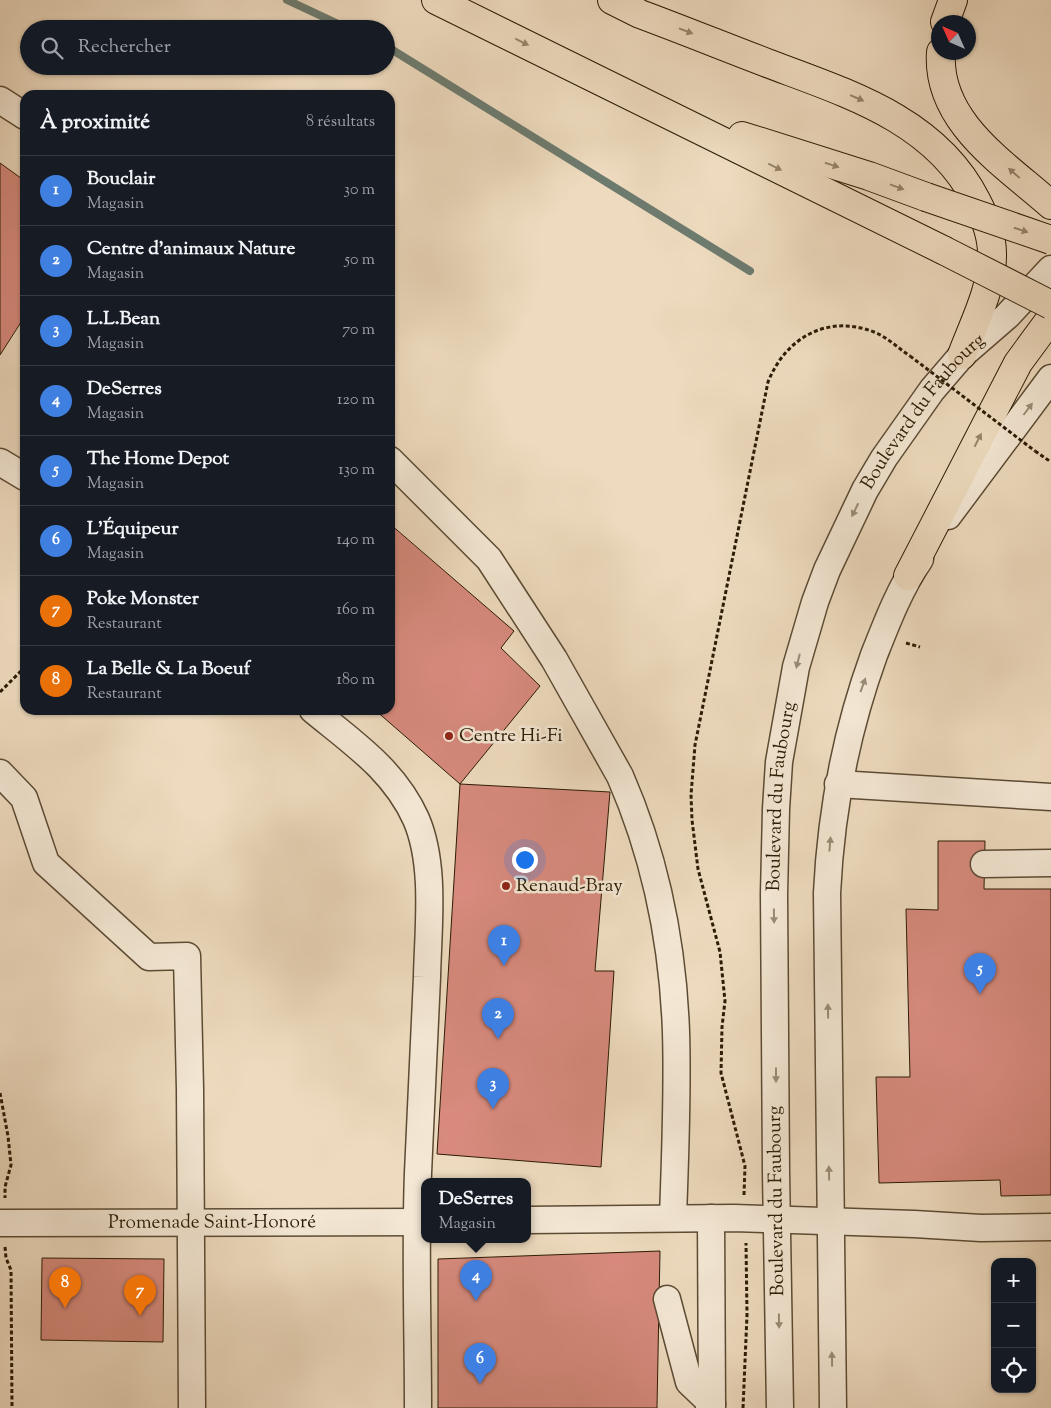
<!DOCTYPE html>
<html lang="fr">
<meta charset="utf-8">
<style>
body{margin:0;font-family:"Sorts Mill Goudy",serif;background:#20242c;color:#f1f3f6}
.controls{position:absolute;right:15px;bottom:15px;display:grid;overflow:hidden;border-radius:10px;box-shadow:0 1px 4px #0004}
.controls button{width:45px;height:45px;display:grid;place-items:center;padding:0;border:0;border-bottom:1px solid #363941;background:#171b24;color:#f1f3f6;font:25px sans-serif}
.compass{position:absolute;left:931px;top:15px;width:45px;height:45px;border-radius:50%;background:#171b24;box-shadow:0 1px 4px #0004;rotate:315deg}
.you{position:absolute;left:524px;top:859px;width:18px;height:18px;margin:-12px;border:4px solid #fff;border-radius:50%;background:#1a73e8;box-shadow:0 0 0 8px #1a73e833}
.badge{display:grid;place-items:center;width:32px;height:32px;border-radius:50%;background:#7c3aed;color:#fff;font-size:16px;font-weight:700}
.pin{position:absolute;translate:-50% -41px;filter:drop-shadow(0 1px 2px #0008)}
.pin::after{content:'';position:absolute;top:26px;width:18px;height:15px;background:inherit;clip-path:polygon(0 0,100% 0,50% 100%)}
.popup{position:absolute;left:421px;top:1178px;width:110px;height:65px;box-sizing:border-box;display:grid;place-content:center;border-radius:10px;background:#171b24;filter:drop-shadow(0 1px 4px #0005);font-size:16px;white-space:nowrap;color:#9ea1a6}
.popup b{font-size:19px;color:#f1f3f6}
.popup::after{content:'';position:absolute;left:50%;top:100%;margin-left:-10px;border:10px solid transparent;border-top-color:#171b24}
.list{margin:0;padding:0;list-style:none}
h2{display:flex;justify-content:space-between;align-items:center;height:65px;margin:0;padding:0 20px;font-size:21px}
h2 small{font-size:16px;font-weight:400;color:#9ea1a6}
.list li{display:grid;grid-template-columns:32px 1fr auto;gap:15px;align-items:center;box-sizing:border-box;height:70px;padding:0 20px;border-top:1px solid #363941}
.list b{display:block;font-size:19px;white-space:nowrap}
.list p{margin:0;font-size:16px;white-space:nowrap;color:#9ea1a6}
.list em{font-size:16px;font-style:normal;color:#9ea1a6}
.icon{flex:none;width:28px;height:28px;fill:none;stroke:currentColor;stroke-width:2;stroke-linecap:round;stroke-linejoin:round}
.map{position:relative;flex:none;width:1051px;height:1408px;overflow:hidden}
.search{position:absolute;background:#171b24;box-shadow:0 1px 4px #0004;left:20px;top:20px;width:375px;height:55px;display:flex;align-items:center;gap:12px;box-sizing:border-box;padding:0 18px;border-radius:28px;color:#9ea1a6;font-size:19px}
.panel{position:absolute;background:#171b24;box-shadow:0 1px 4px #0004;left:20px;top:90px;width:375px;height:625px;border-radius:15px}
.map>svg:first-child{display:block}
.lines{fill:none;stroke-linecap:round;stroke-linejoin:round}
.stream{stroke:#6d7b6f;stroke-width:8}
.building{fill:#d78a7d;stroke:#2b1b05}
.minor-casing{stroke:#5c4b34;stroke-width:29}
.highway-casing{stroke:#2b1b05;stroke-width:30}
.path{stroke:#2b1b05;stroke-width:3;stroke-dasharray:4 2.5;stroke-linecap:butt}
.minor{stroke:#f4e8d5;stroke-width:26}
.highway{stroke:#eedbbf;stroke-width:28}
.highway-bridge-casing{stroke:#2b1b05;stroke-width:30;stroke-linecap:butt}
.path-bridge{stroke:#2b1b05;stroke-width:3;stroke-dasharray:4 2.5;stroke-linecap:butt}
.highway-bridge{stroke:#eedbbf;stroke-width:28}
.oneway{fill:#96856b}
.oneway2{fill:#9a8c77}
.poi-dot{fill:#8f2418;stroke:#f4e8d5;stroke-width:2}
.labels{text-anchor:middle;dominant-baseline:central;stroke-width:5;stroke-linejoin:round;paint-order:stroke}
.street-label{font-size:19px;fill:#2b1b05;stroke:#f4e8d5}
.poi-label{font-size:19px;fill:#2b1b05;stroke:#f4e8d5;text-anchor:start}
</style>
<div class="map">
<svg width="1051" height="1408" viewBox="0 0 1051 1408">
<rect width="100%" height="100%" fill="#eedbbf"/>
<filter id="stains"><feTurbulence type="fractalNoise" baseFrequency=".004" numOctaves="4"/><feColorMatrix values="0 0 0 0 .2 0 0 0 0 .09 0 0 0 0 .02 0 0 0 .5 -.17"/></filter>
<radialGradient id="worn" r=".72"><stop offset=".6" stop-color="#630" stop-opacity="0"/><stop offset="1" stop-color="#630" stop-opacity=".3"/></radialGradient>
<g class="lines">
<g class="stream">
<polyline points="287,0 349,29"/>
<polyline points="386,46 750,271"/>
</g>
</g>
<g class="building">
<polygon points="0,163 25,181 25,316 0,355"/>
<polygon points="390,524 514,631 501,648 540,686 460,784 375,710 390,710"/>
<polygon points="460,784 610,792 595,971 614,971 601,1167 437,1154"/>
<polygon points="938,841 985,841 984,889 1051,889 1051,1195 1001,1196 1000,1180 879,1183 876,1077 910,1077 906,909 938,910"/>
<polygon points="660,1251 657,1408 438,1408 438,1259"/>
<polygon points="42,1258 164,1259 163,1342 41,1340"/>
</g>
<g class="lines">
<defs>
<g id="minor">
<polyline points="0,100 25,116"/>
<path d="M390,460L489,559L554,659L620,776C655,856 673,945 676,1032C678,1094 675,1156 673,1218"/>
<polyline points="0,462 25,477"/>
<polyline points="948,516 1051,378"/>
<path d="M313,710C353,743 394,770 416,819C436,865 428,928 427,977C424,1042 421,1108 418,1173C415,1251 418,1330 418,1408"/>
<polyline points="0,773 24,798 46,863 149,957 187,956 190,1089 192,1408"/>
<polyline points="838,784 1051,797"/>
<polyline points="984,864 1051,863"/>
<polyline points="711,1218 712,1408"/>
<polyline points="527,1220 734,1218 914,1224 981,1228 1051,1227"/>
<path id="s1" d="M0,1223L425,1222"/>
<polyline points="667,1299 689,1382 712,1404 709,1408"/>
<path id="s2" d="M780,1408L776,1172L774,894L776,809L779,762L796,667L815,602L827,570L865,490L884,458L932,390L962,355L1007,316L1051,269"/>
<path d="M833,1408L827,893C831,810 846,732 874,655C887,622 900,588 920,559"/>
</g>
<g id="highway">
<polyline points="436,0 943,250"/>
<path d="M612,0L640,14C683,30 725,47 767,63C846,93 935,119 976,200C985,217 992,235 992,254C993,287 973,325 962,355"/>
<polyline points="945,22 953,0"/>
<path d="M941,52C936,122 1005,164 1051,205"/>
<polyline points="742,136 869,176 926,197"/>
<polyline points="908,576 1018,363 1051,318"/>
</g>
</defs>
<use href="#minor" class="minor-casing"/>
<use href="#highway" class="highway-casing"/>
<g class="path">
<polyline points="1035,451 1051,462"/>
<polyline points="906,643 920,647"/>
<polyline points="0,692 25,667"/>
<polyline points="0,1093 8,1136 11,1165 5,1187 5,1198"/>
<path d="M744,1195L745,1166L721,1073L722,1027L725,1001L720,952L698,869L692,820L691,795L695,745L768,382C786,337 828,314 874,332C887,337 898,348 910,356"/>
<polyline points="5,1247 6,1258 11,1270 12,1408"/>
<polyline points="743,1408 747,1315 746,1243"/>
</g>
<use href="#minor" class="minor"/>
<use href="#highway" class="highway"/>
<defs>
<g id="highway-bridge">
<polyline points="926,197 1051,240"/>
<polyline points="943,250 1051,305"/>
</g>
</defs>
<use href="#highway-bridge" class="highway-bridge-casing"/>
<polyline class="path-bridge" points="910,356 1035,451"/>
<use href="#highway-bridge" class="highway-bridge"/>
</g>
<defs><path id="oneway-solid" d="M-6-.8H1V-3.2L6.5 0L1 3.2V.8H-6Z" transform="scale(1.25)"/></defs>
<g class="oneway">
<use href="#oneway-solid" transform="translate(686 31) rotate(21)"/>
<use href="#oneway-solid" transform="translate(522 42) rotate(26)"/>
<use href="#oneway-solid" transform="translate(857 98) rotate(23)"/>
<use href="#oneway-solid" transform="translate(832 165) rotate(18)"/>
<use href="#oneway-solid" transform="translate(775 167) rotate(26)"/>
<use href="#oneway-solid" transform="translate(1014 173) rotate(-139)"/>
<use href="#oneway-solid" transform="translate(897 187) rotate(20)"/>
<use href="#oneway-solid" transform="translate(1021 230) rotate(18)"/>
<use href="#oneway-solid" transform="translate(978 440) rotate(-63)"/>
</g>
<g class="oneway2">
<use href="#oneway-solid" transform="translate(1028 409) rotate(-53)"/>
<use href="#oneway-solid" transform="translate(855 510) rotate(116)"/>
<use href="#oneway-solid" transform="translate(798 661) rotate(104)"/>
<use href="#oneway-solid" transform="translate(863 685) rotate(-70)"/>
<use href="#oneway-solid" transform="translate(830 844) rotate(-85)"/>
<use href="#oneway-solid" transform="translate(774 916) rotate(89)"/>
<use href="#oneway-solid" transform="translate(828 1011) rotate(-91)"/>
<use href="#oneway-solid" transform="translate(776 1075) rotate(90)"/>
<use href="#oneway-solid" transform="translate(829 1173) rotate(-91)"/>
<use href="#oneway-solid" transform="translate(779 1321) rotate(89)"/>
<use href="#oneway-solid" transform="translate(832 1359) rotate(-91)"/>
</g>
<g class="poi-dot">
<circle cx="449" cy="736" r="5"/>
<circle cx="506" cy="886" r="5"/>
</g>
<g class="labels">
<g class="street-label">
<text stroke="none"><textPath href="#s2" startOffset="1031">Boulevard du Faubourg</textPath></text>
<text stroke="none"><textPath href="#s2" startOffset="612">Boulevard du Faubourg</textPath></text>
<text transform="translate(777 1201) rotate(-91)">Boulevard du Faubourg</text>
<text stroke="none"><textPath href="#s1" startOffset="212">Promenade Saint-Honoré</textPath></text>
</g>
<g class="poi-label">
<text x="459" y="736">Centre Hi-Fi</text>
<text x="516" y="886">Renaud-Bray</text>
</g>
</g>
<rect width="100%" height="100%" filter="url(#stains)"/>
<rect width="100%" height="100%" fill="url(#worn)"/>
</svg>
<div class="controls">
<button>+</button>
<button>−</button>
<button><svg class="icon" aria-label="locate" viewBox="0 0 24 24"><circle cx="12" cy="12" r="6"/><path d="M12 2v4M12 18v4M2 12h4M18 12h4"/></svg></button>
</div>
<svg class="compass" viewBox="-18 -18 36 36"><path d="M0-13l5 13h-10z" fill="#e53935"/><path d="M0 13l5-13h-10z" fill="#9ea1a6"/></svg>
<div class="you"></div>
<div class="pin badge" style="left:504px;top:966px;background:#3f7fe0">1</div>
<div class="pin badge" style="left:498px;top:1039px;background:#3f7fe0">2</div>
<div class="pin badge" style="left:493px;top:1109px;background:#3f7fe0">3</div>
<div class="pin badge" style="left:476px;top:1301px;background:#3f7fe0">4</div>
<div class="popup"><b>DeSerres</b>Magasin</div>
<div class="pin badge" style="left:980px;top:994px;background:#3f7fe0">5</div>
<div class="pin badge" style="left:480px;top:1384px;background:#3f7fe0">6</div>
<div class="pin badge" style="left:140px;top:1316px;background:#e8710a">7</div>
<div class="pin badge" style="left:65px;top:1308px;background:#e8710a">8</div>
<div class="search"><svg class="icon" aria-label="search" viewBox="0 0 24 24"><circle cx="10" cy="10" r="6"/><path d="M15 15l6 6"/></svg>Rechercher</div>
<section class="panel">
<h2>À proximité<small>8 résultats</small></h2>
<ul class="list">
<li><span class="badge" style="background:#3f7fe0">1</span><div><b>Bouclair</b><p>Magasin</p></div><em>30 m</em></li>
<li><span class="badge" style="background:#3f7fe0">2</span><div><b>Centre d’animaux Nature</b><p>Magasin</p></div><em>50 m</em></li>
<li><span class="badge" style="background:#3f7fe0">3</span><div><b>L.L.Bean</b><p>Magasin</p></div><em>70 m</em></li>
<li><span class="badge" style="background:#3f7fe0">4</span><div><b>DeSerres</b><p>Magasin</p></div><em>120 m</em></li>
<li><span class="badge" style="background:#3f7fe0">5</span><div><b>The Home Depot</b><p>Magasin</p></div><em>130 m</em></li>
<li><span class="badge" style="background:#3f7fe0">6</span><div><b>L'Équipeur</b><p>Magasin</p></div><em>140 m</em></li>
<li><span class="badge" style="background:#e8710a">7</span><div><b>Poke Monster</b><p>Restaurant</p></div><em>160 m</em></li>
<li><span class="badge" style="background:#e8710a">8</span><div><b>La Belle &amp; La Boeuf</b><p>Restaurant</p></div><em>180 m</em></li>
</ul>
</section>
</div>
